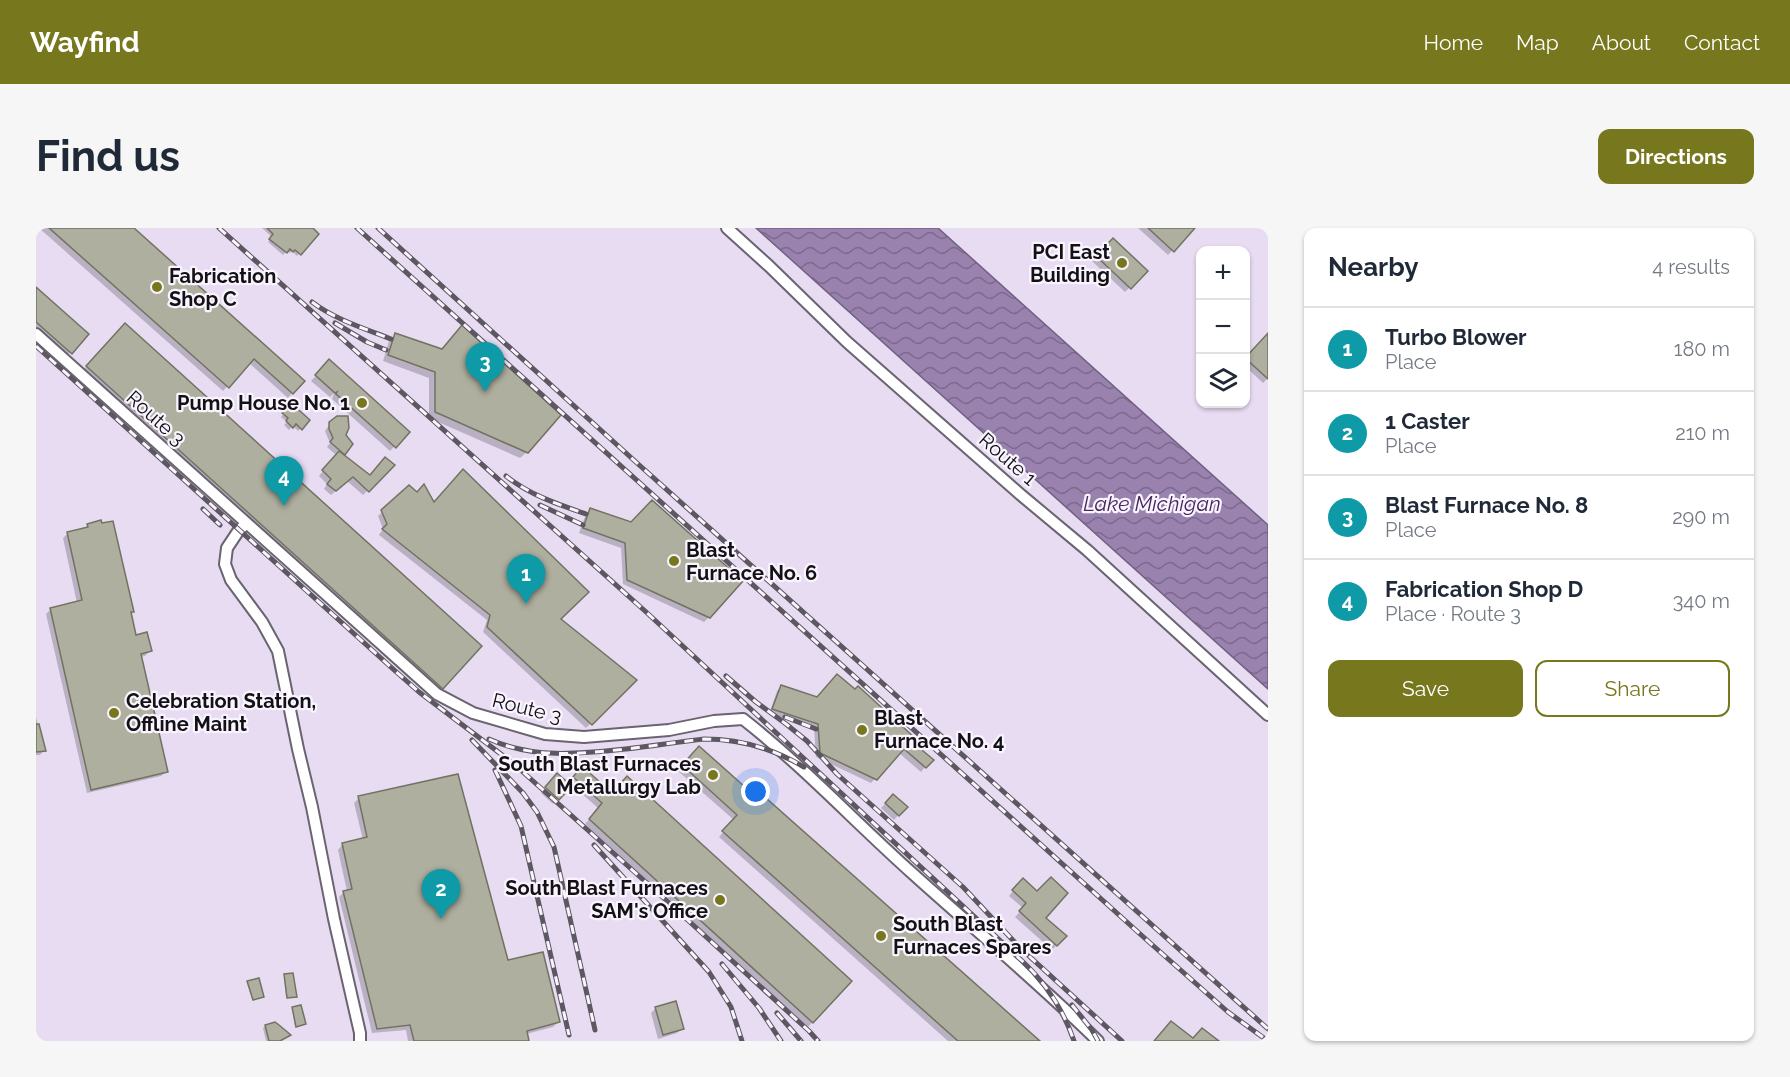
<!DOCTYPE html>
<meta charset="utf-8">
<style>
body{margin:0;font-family:Raleway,sans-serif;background:#f6f6f7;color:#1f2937}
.controls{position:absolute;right:18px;top:18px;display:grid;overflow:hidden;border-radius:12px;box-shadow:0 2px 4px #0004}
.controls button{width:54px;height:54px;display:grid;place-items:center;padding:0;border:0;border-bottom:2px solid #e0e1e3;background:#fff;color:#1f2937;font:30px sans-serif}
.you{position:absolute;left:720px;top:564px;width:21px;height:21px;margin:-15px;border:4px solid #fff;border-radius:50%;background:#1a73e8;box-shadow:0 0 0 9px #1a73e833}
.badge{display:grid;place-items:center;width:39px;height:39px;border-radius:50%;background:#77771d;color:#fff;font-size:20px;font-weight:700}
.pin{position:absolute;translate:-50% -50px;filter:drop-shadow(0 2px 3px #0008)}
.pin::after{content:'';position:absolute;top:32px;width:21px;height:18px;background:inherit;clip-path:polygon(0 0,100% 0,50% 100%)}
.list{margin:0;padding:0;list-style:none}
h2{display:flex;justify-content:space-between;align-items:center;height:78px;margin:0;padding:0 24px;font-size:26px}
h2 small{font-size:20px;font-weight:400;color:#747a83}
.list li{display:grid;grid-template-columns:39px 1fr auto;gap:18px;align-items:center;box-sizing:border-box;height:84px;padding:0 24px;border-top:2px solid #e0e1e3}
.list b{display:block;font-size:22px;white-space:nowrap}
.list p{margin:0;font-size:20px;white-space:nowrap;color:#747a83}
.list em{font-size:20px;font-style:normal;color:#747a83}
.actions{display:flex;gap:12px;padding:18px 24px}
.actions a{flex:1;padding:14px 0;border:2px solid #77771d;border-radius:12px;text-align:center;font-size:21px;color:#77771d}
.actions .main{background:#77771d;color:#fff}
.icon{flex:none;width:33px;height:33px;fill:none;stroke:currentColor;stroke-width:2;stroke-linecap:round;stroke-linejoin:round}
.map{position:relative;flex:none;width:1232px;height:813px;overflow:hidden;border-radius:12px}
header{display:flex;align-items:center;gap:36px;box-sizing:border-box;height:84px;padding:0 30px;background:#77771d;color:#fff}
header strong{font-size:28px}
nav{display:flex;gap:33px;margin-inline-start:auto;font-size:21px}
.intro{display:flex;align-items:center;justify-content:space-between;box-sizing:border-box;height:144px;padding:0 36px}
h1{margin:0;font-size:42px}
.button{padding:15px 27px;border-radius:12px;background:#77771d;color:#fff;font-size:21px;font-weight:700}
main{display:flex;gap:36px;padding:0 36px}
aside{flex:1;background:#fff;border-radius:12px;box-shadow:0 2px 4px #0004}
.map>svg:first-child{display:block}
.built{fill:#e8dcf3;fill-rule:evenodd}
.water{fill:url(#water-waves);stroke:#716080;stroke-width:1.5}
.shadow{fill:#0003}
.building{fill:#afaf9f;stroke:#727263;stroke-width:1.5}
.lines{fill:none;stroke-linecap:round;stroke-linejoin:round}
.minor-casing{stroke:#6a6370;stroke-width:14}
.minor{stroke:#fff;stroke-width:10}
.rail-casing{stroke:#5c5760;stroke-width:5}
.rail{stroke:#f9f4fe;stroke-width:3;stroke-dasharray:9;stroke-linecap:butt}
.poi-dot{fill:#77771d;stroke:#f9f4fe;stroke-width:2}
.labels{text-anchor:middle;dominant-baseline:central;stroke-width:4.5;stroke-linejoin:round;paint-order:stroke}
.poi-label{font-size:20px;font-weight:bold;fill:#141116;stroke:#f9f4fe;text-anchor:start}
.street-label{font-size:20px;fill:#141116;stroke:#f9f4fe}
.water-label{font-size:21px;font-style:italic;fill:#472760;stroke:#f9f4fe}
</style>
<header>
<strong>Wayfind</strong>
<nav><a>Home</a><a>Map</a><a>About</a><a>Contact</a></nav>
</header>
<div class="intro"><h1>Find us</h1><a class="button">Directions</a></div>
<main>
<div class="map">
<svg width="1232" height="813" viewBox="0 0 1232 813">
<defs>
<pattern id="water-waves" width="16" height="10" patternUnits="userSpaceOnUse" patternTransform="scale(1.5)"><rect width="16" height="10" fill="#9982ae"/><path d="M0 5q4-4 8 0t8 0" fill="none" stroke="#7c698d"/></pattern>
</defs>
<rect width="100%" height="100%" fill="#eee6f5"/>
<g class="built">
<polygon points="0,0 720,0 1232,461 1232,813 0,813"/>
<path d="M902,0H1232V297ZM1164,22H1210V176H1164Z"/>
</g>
<polygon class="water" points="720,0 902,0 1232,297 1232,461"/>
<g class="shadow">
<polygon points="3,0 95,0 267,153 252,170 213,135 187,163"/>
<polygon points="226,0 275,0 281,6 261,28 256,23 254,25 251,23 247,27 232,14 236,9"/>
<polygon points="1102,0 1157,0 1132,27"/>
<polygon points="1077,12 1110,43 1089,64 1056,33"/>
<polygon points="0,61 51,106 25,134 0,113"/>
<polygon points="89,97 444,418 402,464 46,143"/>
<polygon points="360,106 491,224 484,230 393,190 393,150 347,133 353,113"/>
<polygon points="1232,107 1232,150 1227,155 1210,139 1210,131"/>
<polygon points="293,134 372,204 354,223 296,171 298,165 294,169 275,153"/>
<polygon points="255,177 272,192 262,203 257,198 253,202 248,197 251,194 245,189"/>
<polygon points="296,193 316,216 306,227 334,249 357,237 327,267 311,253 295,267 288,261 291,256 283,248 300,227 291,219 294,215 289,203"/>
<polygon points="373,259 397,276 523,391 598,452 550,500 447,404 451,392 343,307 347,301 342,288"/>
<polygon points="554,281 673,389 668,394 587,356 585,320 543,305 550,286"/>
<polygon points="52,297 96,383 94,385 99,409 114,423 109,428 104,429 130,543 125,548 51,565 10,386 15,381 41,375 27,310 32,305 47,302"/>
<polygon points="745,459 873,513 889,539 885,544 863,525 835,555 780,529 778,501 733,486 741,463"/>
<polygon points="0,489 8,522 4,527 0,527"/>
<polygon points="663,520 1002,813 912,813 683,609 698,592 642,543"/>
<polygon points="546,540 576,567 814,753 772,799 549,596 563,581 533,554"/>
<polygon points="521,548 533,558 517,576 505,565"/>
<polygon points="857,568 869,579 858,592 845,580"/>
<polygon points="323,570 471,734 522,794 517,799 490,806 492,813 372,813 370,802 336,805 303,669 308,664 311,663 302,622 306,617 327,612 318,575"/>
<polygon points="982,657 1008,690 1029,708 1016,722 979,689 987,680 973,668"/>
<polygon points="248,748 259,767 250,768"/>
<polygon points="256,780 268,796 259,799"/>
<polygon points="620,780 646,801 641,805 622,811 615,785"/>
<polygon points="229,798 244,813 230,813 227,800"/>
</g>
<g class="building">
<polygon points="13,0 98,0 269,153 257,166 218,131 193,160"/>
<polygon points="231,0 277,0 283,6 265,27 259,22 257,24 254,21 251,25 233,11 237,6"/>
<polygon points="1112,0 1159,0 1138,24"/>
<polygon points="1077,10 1112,43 1095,61 1060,28"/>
<polygon points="0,59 53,106 36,126 0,94"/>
<polygon points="89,95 446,418 407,461 50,138"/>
<polygon points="426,97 525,187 492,225 399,184 399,144 352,127 359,105 406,121"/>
<polygon points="1232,105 1232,151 1209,130"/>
<polygon points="293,131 374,204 360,220 300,166 301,164 299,165 279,147"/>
<polygon points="255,175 274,192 266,202 260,196 257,200 250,193 252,190 246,185"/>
<polygon points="301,188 312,188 313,200 310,207 317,216 309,227 294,214 297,210 293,201 293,194"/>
<polygon points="303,223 334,247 349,229 359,237 333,264 317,249 300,263 291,256 295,251 286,242"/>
<polygon points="427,241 553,364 525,391 601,452 556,497 451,399 454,387 346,301 351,296 345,282 373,257 381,264 388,256 398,274"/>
<polygon points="616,272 707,353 674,390 591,352 589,315 547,300 554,280 595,294"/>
<polygon points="65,292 66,295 77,293 98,384 95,384 100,407 111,404 116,423 105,426 132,544 55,562 14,380 46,372 31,304 52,299 51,296"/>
<polygon points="801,446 819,461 822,458 878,509 875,513 898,532 890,540 868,521 841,552 784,525 782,496 736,481 745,457 781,469"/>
<polygon points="0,496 3,496 10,523 0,524"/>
<polygon points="663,518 718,567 722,563 1004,813 922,813 686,603 701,587 646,537"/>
<polygon points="546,538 576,565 591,548 816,753 777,795 553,591 566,575 537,549"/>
<polygon points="521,545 536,558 523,572 509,559"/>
<polygon points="422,546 472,732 507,724 524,794 491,803 493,813 378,813 374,797 341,801 307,663 316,661 306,615 331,609 322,568"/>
<polygon points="857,566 872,579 863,588 849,575"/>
<polygon points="1015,649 1032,665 1010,690 1031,708 1021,718 983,683 990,675 976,662 987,650 1001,663"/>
<polygon points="257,745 261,769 251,770 248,746"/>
<polygon points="223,750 228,769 217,772 211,753"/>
<polygon points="640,773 648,801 627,807 619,779"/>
<polygon points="265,777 270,796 260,799 256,779"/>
<polygon points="1135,793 1157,810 1166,800 1183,813 1118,813"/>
<polygon points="239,794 243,797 255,807 244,813 233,813 229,797"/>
</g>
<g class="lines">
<defs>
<g id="minor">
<polyline points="691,0 733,38 811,114 985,267 1051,322 1232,487"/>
<path d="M0,106L401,466L437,485L509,506L548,509L633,502L678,493L707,491C767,538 819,594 876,645C938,701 1002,754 1062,813"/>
<polyline points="210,296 203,302 191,320 189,336 195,352 226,394 242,423 262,521 276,579 298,691 324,805 324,813"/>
</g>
</defs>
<use href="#minor" class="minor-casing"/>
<use href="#minor" class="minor"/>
<defs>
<g id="rail">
<path d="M183,0L609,383L985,732C1010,755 1027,781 1038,813"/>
<polyline points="321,0 1113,714 1192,784 1232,813"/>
<polyline points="342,0 601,235 1232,801"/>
<path d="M276,74C300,92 327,100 355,111"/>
<polyline points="299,95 331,114 350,122"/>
<polyline points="0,118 357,441 383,464 478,536 632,674 773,803 782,813"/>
<path d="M470,248C494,267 521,276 550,286"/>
<polyline points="504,277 547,297"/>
<polyline points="167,281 184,297"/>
<polyline points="690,448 720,474 750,496 771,513 801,546 927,659 989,725"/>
<polyline points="749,489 780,501"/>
<path d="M453,511C497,531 543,526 590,521C616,518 642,514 668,511C704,511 738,521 768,539"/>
<polyline points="436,512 487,565 501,584 518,619 559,802"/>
<polyline points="459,542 485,598 533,807"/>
<polyline points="558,617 673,744 695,779 706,813"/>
<polyline points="993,728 1086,813"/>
<polyline points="686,736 723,780 745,813"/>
<polyline points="1036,777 1056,802 1062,813"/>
<polyline points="741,785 765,813"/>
</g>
</defs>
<use href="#rail" class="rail-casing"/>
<use href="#rail" class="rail"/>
</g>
<g class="poi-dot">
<circle cx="1086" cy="35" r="6"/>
<circle cx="121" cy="59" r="6"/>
<circle cx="326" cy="175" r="6"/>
<circle cx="638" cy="333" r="6"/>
<circle cx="78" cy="485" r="6"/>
<circle cx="826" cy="502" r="6"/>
<circle cx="677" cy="547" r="6"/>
<circle cx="684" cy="672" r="6"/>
<circle cx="845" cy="708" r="6"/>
</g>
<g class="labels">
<g class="poi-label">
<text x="1074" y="24" text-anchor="end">PCI East<tspan x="1074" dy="23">Building</tspan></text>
<text x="133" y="48">Fabrication<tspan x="133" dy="23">Shop C</tspan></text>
<text x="314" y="175" text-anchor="end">Pump House No. 1</text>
<text x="650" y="322">Blast<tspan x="650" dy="23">Furnace No. 6</tspan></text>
<text x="90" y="473">Celebration Station,<tspan x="90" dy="23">Offline Maint</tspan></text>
<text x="838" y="490">Blast<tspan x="838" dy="23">Furnace No. 4</tspan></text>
<text x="665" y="536" text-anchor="end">South Blast Furnaces<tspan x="665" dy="23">Metallurgy Lab</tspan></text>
<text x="672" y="660" text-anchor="end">South Blast Furnaces<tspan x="672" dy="23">SAM's Office</tspan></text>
<text x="857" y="696">South Blast<tspan x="857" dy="23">Furnaces Spares</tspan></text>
</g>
<g class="street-label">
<text transform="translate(120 190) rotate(42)">Route 3</text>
<text transform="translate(972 231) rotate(41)">Route 1</text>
<text transform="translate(491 480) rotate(14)">Route 3</text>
</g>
<g class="water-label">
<text x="1116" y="275">Lake Michigan</text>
</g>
</g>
</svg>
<div class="controls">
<button>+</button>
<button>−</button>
<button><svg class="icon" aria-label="layers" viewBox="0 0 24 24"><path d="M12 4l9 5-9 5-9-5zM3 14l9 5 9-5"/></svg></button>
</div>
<div class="you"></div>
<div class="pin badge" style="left:490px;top:376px;background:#0f9aa8">1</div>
<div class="pin badge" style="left:405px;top:691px;background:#0f9aa8">2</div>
<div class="pin badge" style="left:449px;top:164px;background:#0f9aa8">3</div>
<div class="pin badge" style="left:248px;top:278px;background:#0f9aa8">4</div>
</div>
<aside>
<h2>Nearby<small>4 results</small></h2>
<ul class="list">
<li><span class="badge" style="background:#0f9aa8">1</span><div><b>Turbo Blower</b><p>Place</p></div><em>180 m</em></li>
<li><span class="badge" style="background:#0f9aa8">2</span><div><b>1 Caster</b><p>Place</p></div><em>210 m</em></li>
<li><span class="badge" style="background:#0f9aa8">3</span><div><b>Blast Furnace No. 8</b><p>Place</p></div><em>290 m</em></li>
<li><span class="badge" style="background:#0f9aa8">4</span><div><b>Fabrication Shop D</b><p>Place · Route 3</p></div><em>340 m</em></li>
</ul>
<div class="actions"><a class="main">Save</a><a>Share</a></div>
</aside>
</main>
